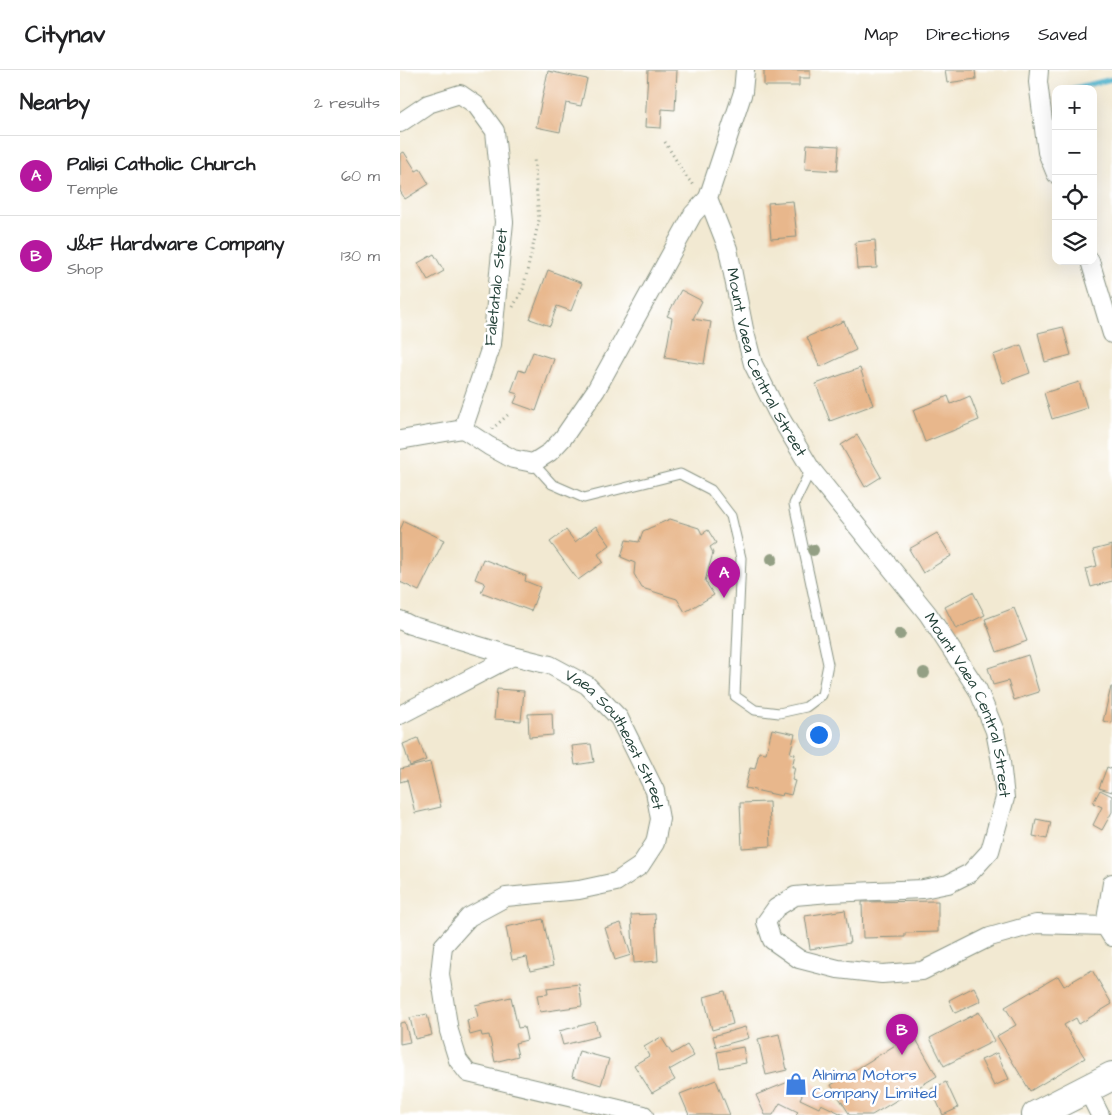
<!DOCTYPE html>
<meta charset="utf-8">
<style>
body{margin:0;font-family:"Architects Daughter",sans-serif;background:#f2f2f2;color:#202124}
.controls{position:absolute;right:15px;top:15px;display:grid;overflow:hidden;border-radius:10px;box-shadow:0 5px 20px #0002}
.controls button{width:45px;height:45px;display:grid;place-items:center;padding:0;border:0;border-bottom:1px solid #e0e0e0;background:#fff;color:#202124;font:25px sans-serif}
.you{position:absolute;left:418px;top:664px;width:18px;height:18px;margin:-12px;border:4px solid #fff;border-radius:50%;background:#1a73e8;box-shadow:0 0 0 8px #1a73e833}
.badge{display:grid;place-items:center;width:32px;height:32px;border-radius:50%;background:#b5179e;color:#fff;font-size:16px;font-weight:700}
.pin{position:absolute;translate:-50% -41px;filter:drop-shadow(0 1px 2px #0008)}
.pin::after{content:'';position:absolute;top:26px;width:18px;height:15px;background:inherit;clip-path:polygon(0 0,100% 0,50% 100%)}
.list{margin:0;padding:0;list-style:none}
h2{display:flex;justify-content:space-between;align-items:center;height:65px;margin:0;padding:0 20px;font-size:21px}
h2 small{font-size:16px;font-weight:400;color:#757577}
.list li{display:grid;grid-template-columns:32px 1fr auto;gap:15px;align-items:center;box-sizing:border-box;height:80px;padding:0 20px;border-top:1px solid #e0e0e0}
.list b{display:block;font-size:19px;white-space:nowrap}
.list p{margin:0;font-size:16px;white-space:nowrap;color:#757577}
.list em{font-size:16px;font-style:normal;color:#757577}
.icon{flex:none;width:28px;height:28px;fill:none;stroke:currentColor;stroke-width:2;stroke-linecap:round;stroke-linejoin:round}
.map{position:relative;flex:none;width:712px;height:1045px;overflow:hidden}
header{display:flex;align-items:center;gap:30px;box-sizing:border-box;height:70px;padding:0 25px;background:#fff;border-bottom:1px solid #e0e0e0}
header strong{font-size:24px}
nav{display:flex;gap:28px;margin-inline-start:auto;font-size:18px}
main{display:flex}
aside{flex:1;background:#fff}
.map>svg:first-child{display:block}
.built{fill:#f4d3c0}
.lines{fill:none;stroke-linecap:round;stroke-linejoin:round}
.stream{stroke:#4cb1cb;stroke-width:5}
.building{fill:#e8b78c}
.service-casing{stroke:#889383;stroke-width:11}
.minor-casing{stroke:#889383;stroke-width:20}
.primary-casing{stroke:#889383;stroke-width:30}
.path{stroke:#889383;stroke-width:3;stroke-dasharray:1 4;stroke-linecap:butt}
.service{stroke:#fff;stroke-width:9}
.minor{stroke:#fff;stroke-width:18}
.primary{stroke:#fff;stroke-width:28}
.tree{fill:#939f84}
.labels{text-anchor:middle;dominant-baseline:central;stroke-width:5;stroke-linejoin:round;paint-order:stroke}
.street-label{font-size:16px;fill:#1f3d34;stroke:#fff}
.shop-label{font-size:16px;fill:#366cbe;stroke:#fff;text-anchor:start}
</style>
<header>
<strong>Citynav</strong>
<nav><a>Map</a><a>Directions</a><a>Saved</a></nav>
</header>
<main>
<aside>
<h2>Nearby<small>2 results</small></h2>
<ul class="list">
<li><span class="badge">A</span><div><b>Palisi Catholic Church</b><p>Temple</p></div><em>60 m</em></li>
<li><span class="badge">B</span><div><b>J&amp;F Hardware Company</b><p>Shop</p></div><em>130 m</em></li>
</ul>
</aside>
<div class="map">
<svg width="712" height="1045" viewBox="0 0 712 1045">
<rect width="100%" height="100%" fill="#fff"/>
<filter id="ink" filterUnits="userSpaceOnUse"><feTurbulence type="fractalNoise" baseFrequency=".02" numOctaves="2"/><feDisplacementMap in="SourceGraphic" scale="10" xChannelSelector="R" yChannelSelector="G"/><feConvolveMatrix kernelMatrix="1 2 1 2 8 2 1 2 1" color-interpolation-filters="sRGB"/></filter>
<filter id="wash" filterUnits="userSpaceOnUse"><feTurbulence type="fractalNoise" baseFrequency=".0096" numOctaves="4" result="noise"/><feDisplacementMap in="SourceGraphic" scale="20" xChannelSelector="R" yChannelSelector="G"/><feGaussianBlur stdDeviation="1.12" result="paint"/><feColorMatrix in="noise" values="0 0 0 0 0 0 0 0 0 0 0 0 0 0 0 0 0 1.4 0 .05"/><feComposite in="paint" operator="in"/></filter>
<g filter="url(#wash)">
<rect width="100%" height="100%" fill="#f2e9d2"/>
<polygon class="built" points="404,1003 447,1045 359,1045 352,1025"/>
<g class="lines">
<polyline class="stream" points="670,19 712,9"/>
</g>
<g id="blocks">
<g class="building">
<polygon points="248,0 277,0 275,40 262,39 261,58 245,57"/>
<polygon points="364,0 410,0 410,8 399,8 399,16 364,16"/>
<polygon points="545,0 575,0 576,9 547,13"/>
<polygon points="148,1 187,9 181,36 166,33 160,62 136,57"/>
<polygon points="407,74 439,76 437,101 405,99"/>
<polygon points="4,82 16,101 20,99 29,114 5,129 0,121 0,84"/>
<polygon points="393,131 397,167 371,169 368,133"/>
<polygon points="475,170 477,198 457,199 455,172"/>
<polygon points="34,184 44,201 28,210 18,193"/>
<polygon points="148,200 182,213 171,241 157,236 150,256 130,249"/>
<polygon points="281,220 302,231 293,249 311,252 304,294 265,288 272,248 267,246"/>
<polygon points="444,251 456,280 420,297 407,267"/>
<polygon points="663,257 671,285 645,292 638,263"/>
<polygon points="621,275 630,303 603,313 593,285"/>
<polygon points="133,282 154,289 136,341 114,333 118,324 111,322 119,300 125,302"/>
<polygon points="460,298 473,335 430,351 416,314"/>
<polygon points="679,312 687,338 652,349 644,323"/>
<polygon points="548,326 551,334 570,326 579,350 525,372 513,340"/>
<polygon points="457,365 481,407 465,417 441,375"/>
<polygon points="270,449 299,458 302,464 308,460 316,473 310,477 313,483 305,511 314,525 285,542 277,529 242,518 234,504 235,493 221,487 226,470 239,472 243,461"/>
<polygon points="4,451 44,470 19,521 0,512 0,460"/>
<polygon points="196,456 210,475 198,484 203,492 178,510 150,472 166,460 175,472"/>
<polygon points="537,463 551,486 523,503 509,479"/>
<polygon points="712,475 712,511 691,517 686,499 697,496 693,480"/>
<polygon points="83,489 126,506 125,511 140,517 131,541 81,522 85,513 75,509"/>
<polygon points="573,522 585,545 556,559 545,537"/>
<polygon points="614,538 627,571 597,582 585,549"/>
<polygon points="628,585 639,622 614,630 608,611 593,615 588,598"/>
<polygon points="711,617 712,617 712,653 703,651"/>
<polygon points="97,619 124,621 121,651 94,649"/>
<polygon points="152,643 153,665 129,667 128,644"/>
<polygon points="372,659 395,664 390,683 395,684 392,697 395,697 392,710 395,711 391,725 383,723 382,726 345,718 350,698 355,699 359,682 366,683"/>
<polygon points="18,668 26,690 10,696 3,674"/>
<polygon points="191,674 194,692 175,695 172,676"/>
<polygon points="30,692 41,737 15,743 7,710 0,712 0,699"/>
<polygon points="707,697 712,699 712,722 699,718"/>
<polygon points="700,720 712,726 712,742 702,760 693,755 702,737 693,733"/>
<polygon points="369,732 371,776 342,778 340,733"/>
<polygon points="636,749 651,752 647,769 633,766"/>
<polygon points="538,831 538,862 505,863 505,867 463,868 462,832"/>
<polygon points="445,840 450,873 410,879 405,846"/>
<polygon points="255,844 258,891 234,893 231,845"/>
<polygon points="143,849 153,896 130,901 127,887 112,890 106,857"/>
<polygon points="221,853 231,885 215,890 205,858"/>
<polygon points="692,900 712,934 679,954 676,948 664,955 685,988 630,1021 597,966 616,955 605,937 658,906 664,916"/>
<polygon points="179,914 182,936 140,942 137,925 148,924 147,918"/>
<polygon points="574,917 581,931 555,943 549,930"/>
<polygon points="325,921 333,954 312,960 304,927"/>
<polygon points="111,927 118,958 124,957 127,970 115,973 118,986 95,992 89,965 82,966 81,962 70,965 67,950 78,947 75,935"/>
<polygon points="579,942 594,971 544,996 530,968"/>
<polygon points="27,944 32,965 15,969 10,948"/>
<polygon points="5,952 10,972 0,974 0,953"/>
<polygon points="195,952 199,966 163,975 159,961"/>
<polygon points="345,957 349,968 316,977 313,966"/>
<polygon points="379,964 387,1000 366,1005 358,969"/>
<polygon points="513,964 537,1006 472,1045 450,1045 431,1015"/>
<polygon points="261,967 272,984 287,975 294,986 269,1000 275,1010 252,1023 234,995 249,986 244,977"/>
<polygon points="343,977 346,993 320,998 317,982"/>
<polygon points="179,981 209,989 201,1015 172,1006"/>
<polygon points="597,983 609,1009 594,1016 581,990"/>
<polygon points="398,1008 404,1021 400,1029 419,1038 421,1034 444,1045 398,1045 396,1044 398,1042 380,1033 373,1045 365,1045 356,1025"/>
<polygon points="316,1010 330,1045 289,1045 280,1024"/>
<polygon points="546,1012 558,1038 543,1045 531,1019"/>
</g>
</g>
</g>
<g filter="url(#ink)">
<use href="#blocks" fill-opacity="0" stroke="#889383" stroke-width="1"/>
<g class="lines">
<defs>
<polyline id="service" points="133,393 152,414 184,428 280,404 311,420 331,446 341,488 335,626 355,640 379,643 406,637 422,625 428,594 394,434 411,399"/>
<g id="minor">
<path id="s1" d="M345,0L343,22L308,128L328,179L344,259L353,294L377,342L411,399L528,544L578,620L595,661L601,692L605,728L590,781L570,803L548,814L523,819L429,823L395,826L376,838L366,852L372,870L399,889L438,899L482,904L522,901L590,867L636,854L705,856"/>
<polyline points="639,0 638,12 647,82 656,104"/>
<polyline points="0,53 28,34 60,24 76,35 95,61 104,152 92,274 63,359 89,376 113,389 133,393 150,382 163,368 196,320 293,144 308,128"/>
<polyline points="690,191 712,264"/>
<polyline points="0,370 63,359"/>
<path id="s2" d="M0,550L10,555L113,586L150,595L187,615L219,648L255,721L260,749L255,773L240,796L216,812L179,820L106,827L69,847L43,876L40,904L49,961L58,990L68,1003L244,1045"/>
<polyline points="0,645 113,586"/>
<polyline points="712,813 705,856 712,867"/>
<polyline points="687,1019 700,1045"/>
</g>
<polyline id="primary" points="636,1045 712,1006"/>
</defs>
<use href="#service" class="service-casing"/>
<use href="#minor" class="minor-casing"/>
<use href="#primary" class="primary-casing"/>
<g class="path">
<polyline points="265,72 287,108 295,116"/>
<polyline points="113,237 123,219 139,150 134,88"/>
<polyline points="92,359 110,343"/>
</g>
<use href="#service" class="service"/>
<use href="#minor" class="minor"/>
<use href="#primary" class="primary"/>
</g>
<g class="tree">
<circle cx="413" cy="480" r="6"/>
<circle cx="372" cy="489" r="6"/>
<circle cx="500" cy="564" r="6"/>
<circle cx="524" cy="603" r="6"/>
</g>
</g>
<defs>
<symbol id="shop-bare" viewBox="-9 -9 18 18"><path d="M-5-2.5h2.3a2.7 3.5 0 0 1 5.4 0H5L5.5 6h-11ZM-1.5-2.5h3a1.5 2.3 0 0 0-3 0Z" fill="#3f7fe0" stroke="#fff" stroke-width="2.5" paint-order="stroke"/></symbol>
</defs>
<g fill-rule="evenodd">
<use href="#shop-bare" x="380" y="998" width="32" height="32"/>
</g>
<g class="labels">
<g class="street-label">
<text transform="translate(96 217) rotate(-84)">Faletatalo Steet</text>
<text stroke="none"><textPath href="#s1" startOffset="309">Mount Vaea Central Street</textPath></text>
<text stroke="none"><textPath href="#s1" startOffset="714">Mount Vaea Central Street</textPath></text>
<text stroke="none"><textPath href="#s2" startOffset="260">Vaea Southeast Street</textPath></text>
</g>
<g class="shop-label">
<text x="412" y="1005">Alnima Motors<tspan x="412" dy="18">Company Limited</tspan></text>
</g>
</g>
</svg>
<div class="controls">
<button>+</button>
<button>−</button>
<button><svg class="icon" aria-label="locate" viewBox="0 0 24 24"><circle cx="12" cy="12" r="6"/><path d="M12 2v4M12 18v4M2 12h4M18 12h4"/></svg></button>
<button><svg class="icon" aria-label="layers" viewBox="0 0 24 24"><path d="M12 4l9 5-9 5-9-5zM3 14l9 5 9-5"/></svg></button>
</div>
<div class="you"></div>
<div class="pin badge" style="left:324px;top:528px">A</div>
<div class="pin badge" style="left:502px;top:985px">B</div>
</div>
</main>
